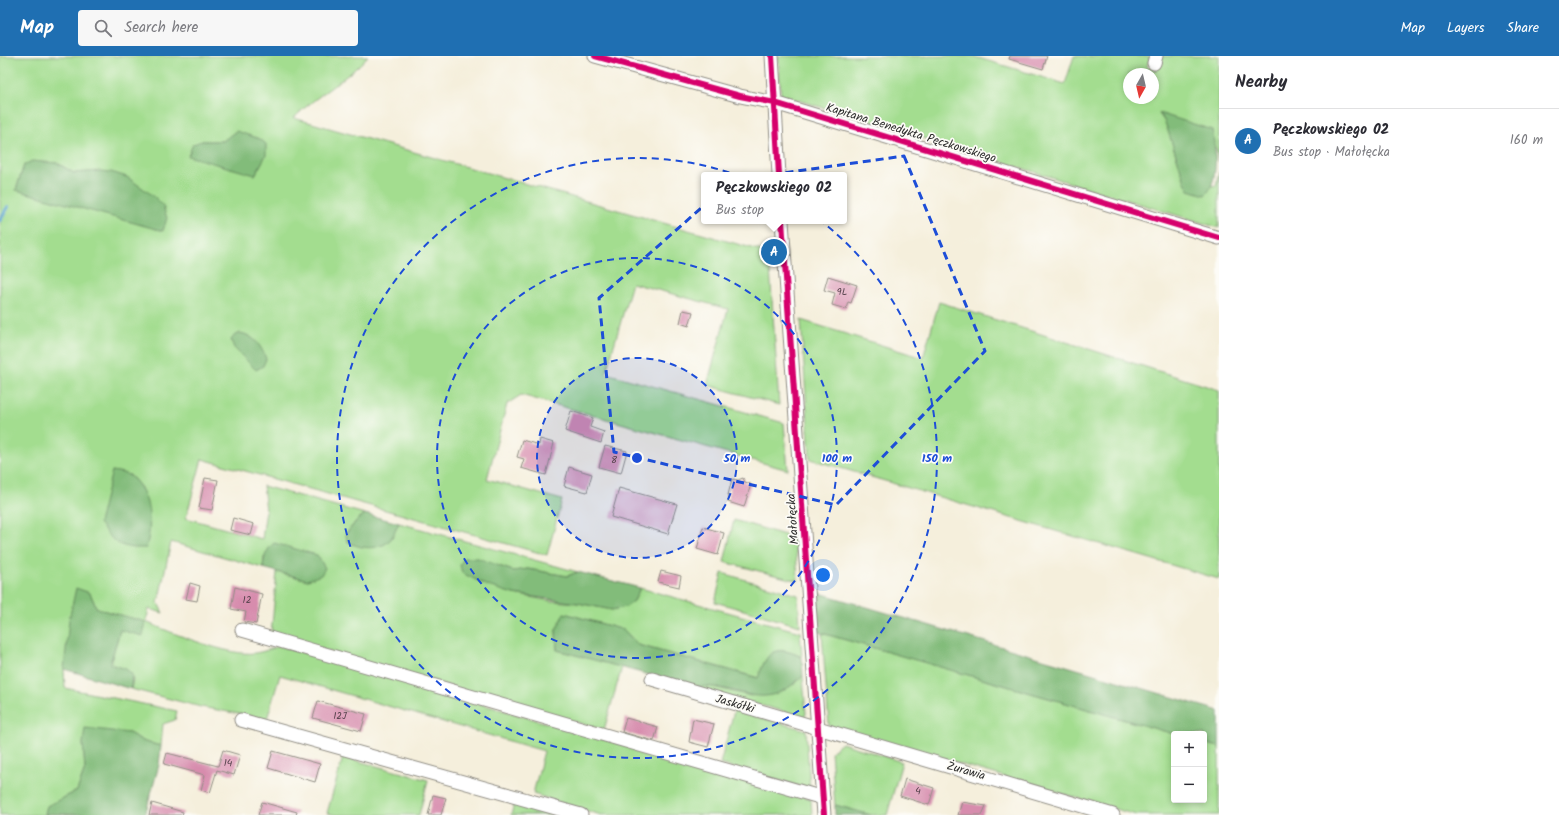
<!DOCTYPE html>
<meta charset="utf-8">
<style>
body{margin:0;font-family:Kalam,sans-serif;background:#f7f7f7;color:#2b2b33}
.controls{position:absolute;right:12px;bottom:12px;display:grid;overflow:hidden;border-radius:4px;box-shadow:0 2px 6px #0003}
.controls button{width:36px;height:36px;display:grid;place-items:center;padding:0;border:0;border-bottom:1px solid #e1e1e2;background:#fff;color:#2b2b33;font:20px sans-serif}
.compass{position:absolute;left:1123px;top:12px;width:36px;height:36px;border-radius:50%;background:#fff;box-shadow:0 2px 6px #0003;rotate:188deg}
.you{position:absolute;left:823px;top:519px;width:14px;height:14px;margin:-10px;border:3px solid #fff;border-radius:50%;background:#1a73e8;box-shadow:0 0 0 6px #1a73e833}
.badge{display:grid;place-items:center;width:26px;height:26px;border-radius:50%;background:#1f6fb2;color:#fff;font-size:13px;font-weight:700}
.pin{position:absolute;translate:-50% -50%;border:2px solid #fff;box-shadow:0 1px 4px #0006}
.popup{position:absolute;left:701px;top:116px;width:146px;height:52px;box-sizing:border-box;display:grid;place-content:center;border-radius:4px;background:#fff;filter:drop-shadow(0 1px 3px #0005);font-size:13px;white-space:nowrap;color:#7c7c81}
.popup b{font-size:15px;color:#2b2b33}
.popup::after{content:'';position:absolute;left:50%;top:100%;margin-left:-8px;border:8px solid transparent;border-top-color:#fff}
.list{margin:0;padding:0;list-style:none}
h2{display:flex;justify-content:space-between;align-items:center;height:52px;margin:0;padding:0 16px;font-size:17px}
h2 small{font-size:13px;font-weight:400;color:#7c7c81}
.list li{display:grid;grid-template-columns:26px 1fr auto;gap:12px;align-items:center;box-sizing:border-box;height:64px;padding:0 16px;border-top:1px solid #e1e1e2}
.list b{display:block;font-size:15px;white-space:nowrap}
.list p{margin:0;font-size:13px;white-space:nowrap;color:#7c7c81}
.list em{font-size:13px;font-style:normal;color:#7c7c81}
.icon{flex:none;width:22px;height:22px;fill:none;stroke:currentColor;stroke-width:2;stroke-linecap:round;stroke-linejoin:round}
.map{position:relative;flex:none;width:1219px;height:759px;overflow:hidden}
header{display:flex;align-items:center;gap:24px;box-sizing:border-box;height:56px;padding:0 20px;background:#1f6fb2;color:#fff}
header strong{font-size:19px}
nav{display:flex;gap:22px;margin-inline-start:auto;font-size:14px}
.search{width:280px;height:36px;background:#f7f7f7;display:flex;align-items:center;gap:10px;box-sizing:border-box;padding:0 14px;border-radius:4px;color:#7c7c81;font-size:15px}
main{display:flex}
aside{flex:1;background:#fff}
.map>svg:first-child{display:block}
.green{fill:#a3dd8f;stroke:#67845d;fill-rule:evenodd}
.forest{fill:#82bc7a;stroke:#567452}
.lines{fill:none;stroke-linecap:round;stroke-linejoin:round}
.stream{stroke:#57a2cf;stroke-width:4}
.building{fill:#d78cad}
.minor-casing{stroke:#908d84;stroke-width:15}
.minor{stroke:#fff;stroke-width:13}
.cycleway-casing{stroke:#fdfcf7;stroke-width:8}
.cycleway{stroke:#d6006c;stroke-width:6}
.marked{fill:none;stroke:#1d4ed8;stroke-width:3;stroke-dasharray:8 5;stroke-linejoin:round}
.ring{fill:none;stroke:#1d4ed8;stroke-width:2;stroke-dasharray:7 5}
.labels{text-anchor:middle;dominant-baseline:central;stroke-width:3.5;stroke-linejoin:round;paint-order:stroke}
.number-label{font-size:10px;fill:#56434c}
.street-label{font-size:12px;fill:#2b2b2b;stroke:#fdfcf7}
.centre{fill:#1d4ed8;stroke:#fdfcf7;stroke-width:2}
.ring-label{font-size:12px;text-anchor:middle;font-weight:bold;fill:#1d4ed8;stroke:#fdfcf7;stroke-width:3.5;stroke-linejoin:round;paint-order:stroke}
</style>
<header>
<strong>Map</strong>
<div class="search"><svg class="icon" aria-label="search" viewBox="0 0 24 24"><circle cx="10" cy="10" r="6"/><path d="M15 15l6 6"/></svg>Search here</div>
<nav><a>Map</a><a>Layers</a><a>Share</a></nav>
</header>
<main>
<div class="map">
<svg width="1219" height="759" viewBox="0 0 1219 759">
<rect width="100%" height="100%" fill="#fdfcf7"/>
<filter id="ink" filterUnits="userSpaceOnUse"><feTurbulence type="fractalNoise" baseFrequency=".025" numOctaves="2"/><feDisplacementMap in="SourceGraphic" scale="8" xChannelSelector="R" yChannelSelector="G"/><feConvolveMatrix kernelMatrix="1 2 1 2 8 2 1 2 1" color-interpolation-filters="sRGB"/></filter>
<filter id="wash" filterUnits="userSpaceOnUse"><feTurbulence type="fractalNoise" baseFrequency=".012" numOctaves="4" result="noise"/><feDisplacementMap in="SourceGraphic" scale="16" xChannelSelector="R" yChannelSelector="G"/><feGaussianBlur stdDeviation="0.9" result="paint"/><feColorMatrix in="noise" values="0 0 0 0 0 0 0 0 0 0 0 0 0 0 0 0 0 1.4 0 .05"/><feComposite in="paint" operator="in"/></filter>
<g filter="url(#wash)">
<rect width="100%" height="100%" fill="#f5efdc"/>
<g class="green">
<path d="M0,0H368C347,24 316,39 294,62L769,197L779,349L707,329L728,253L632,227L606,317L784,367L788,414L521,339L507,348L487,423L562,444L547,499L202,403L186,462L262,483L266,454L263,430L365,458L357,464L346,478L390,484L399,467L578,516L567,520L528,513L513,515L501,511L462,517L513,538L551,545L578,547L612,554L634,545L640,532L800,576L802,601C776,589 766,594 759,622L638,589L624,574L564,557L556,574L557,594L622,611L604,674L271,579L277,516L308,524L264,501L263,512L171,486L158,547L163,557L149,553L146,566C170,576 230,601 255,597C263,596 271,593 279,590L811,743L812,759H601L533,738L544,695L280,619L267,663L201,651L131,633L133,623L126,613L110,608L120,574L146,566L102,554L96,551L90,537L76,533L64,613L65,632L177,655L175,664L163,668L161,690L145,686L129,677L83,687L85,713L77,735L47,750L45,758L49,759H0ZM236,75L266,99L255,119L202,85H223ZM57,107L74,117H85L16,134L24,109ZM112,415L130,419L142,433Z"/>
<path d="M778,0H972L1065,28L1074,0H1150L1147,11L1157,14L1161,0H1219V106L1212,74L1159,58L1165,66L1185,126L1216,130L1219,116V172L781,39ZM1129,18H1153V42H1129Z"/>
<polygon points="939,246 1219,334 1219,523 810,403 801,264 923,302"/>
<polygon points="734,464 795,482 798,525 724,506"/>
<polygon points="722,517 798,539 800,570 715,546"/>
<polygon points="822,577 1174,678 1174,744 1204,744 1204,687 1219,691 1219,759 1136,759 829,670"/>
<polygon points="803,620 806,658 804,661 694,631 709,630 751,640 795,628"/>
<polygon points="734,655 806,674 810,733 720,708"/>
<polygon points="842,687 902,706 887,759 871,759 835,749 831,696"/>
<polygon points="343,701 428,724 419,759 336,759 327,757"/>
<polygon points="514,748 554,759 511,759"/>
</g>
<g class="forest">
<path d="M1159,57L1212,74C1216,94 1219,127 1205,139L1189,134L1185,126L1165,66Z"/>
<polygon points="236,75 260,83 266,88 266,99 255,119 188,100 193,88 202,85 223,85"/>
<polygon points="32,105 57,107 74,117 100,115 111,116 127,121 155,141 163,150 167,162 163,175 16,134 24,109"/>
<path d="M240,277C254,279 262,291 266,303L263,310L256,314L234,292L231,284L235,279Z"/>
<path d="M112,415C118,416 126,417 130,420C151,436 153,469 146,492C119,493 114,487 99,467Z"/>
<path d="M365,458L399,467C396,472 394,480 390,484C380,495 358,493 347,485L346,478L357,464Z"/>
<path d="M274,487L317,499L325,512L321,519L308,524L263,512C264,501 266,494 274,487Z"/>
<polygon points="464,502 478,502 513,515 528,513 567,520 578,516 640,532 634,545 626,551 612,554 578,547 513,538 488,530 462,517 460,509"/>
<polygon points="76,532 90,537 96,551 102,554 146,566 143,580 120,574 110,608 126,613 132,618 131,633 64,613 69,564"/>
<polygon points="816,536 1219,655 1219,691 1204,687 1204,678 1174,678 818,576"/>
<path d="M564,557L624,574L638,589L758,622C767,595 774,588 802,601L803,620C759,661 742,626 694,631L557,594L556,574Z"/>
<polygon points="85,672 129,677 145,686 161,690 159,709 145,759 45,758 47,750 77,735 85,713 83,687"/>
<polygon points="835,749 871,759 835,759"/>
</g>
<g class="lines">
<polyline class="stream" points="0,164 8,151"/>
</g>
<g id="blocks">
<g class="building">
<polygon points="1010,0 1047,0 1043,13 1009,3"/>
<polygon points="828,220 857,229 851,247 848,246 846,253 832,249 835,237 824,234"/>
<polygon points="683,254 693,256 689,270 680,267"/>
<polygon points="571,355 593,362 590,371 604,376 601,387 565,375"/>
<polygon points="540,383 554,387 546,419 521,412 524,403 517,401 522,384 539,389"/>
<polygon points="605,390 627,395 621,417 599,411"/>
<polygon points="569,411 592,418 587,436 564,430"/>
<polygon points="205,422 218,424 212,454 199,452"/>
<polygon points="743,422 745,426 751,428 744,451 728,446 729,439 728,439 732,423 738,424"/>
<polygon points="619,432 677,448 668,478 611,461"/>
<polygon points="233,462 254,468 251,479 230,474"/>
<polygon points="703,471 724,477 718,499 697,493"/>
<polygon points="661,515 681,520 679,531 658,526"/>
<polygon points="190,527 200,530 197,545 186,543"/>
<polygon points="235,531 262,538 256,568 244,566 246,556 231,553"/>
<polygon points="318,645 366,658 361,675 313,662"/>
<polygon points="626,662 658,671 654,685 622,676"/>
<polygon points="693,663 714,668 708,691 689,686"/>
<polygon points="223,694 240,699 234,719 217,714 210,737 201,734 205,719 164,708 167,697 218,710"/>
<polygon points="273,695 320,708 315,726 268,712"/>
<polygon points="905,723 934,732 929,749 900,740"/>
<polygon points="433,739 446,742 441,759 428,759"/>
<polygon points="262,746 297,756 296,759 258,759"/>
<polygon points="962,746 986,750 982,759 958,759"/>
<polygon points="152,747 183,756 182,759 149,759"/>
</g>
</g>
</g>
<g filter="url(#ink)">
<use href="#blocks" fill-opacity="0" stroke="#908d84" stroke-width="1"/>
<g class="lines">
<defs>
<g id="minor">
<polyline points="595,0 740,40 775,47 1219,182"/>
<polyline points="772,0 779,119"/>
<polyline points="1154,7 1156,0"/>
<polyline points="782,165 824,759"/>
<polyline points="242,574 823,742"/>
<polyline points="652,623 1113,759"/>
<polyline points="241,664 581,759"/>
</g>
</defs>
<use href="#minor" class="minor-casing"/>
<use href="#minor" class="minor"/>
<defs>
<g id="cycleway">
<polyline points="595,0 740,40 775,47 1219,182"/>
<polyline points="772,0 779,119"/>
<polyline points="782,165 824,759"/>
</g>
</defs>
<use href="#cycleway" class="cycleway-casing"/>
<use href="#cycleway" class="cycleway"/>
</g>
</g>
<path class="marked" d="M904,100L985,295L836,449L614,396L599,242L733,124Z"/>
<circle cx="637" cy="402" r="100" fill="#1d4ed8" fill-opacity=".12"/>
<g class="ring">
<circle cx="637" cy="402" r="100"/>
<circle cx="637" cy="402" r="200"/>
<circle cx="637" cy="402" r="300"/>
</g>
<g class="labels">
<g class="number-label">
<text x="842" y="236">9L</text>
<text x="614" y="404">8</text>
<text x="247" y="544">12</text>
<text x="340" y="660">12J</text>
<text x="228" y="707">14</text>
<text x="918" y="735">4</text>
</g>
<g class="street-label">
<text transform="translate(911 77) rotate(17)">Kapitana Benedykta Pęczkowskiego</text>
<text transform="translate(793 463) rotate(-94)">Małołęcka</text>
<text transform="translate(735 648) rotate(16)">Jaskółki</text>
<text transform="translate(966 715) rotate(16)">Żurawia</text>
</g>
</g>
<circle cx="637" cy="402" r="6" class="centre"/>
<g class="ring-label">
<text x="737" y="406">50 m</text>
<text x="837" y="406">100 m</text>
<text x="937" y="406">150 m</text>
</g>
</svg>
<div class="controls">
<button>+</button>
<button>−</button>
</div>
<svg class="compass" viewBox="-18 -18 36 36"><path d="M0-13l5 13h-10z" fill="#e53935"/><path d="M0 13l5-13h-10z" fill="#7c7c81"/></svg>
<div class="you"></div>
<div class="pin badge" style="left:774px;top:196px">A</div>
<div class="popup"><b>Pęczkowskiego 02</b>Bus stop</div>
</div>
<aside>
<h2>Nearby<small></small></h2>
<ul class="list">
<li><span class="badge">A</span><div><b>Pęczkowskiego 02</b><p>Bus stop · Małołęcka</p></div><em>160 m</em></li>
</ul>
</aside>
</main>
